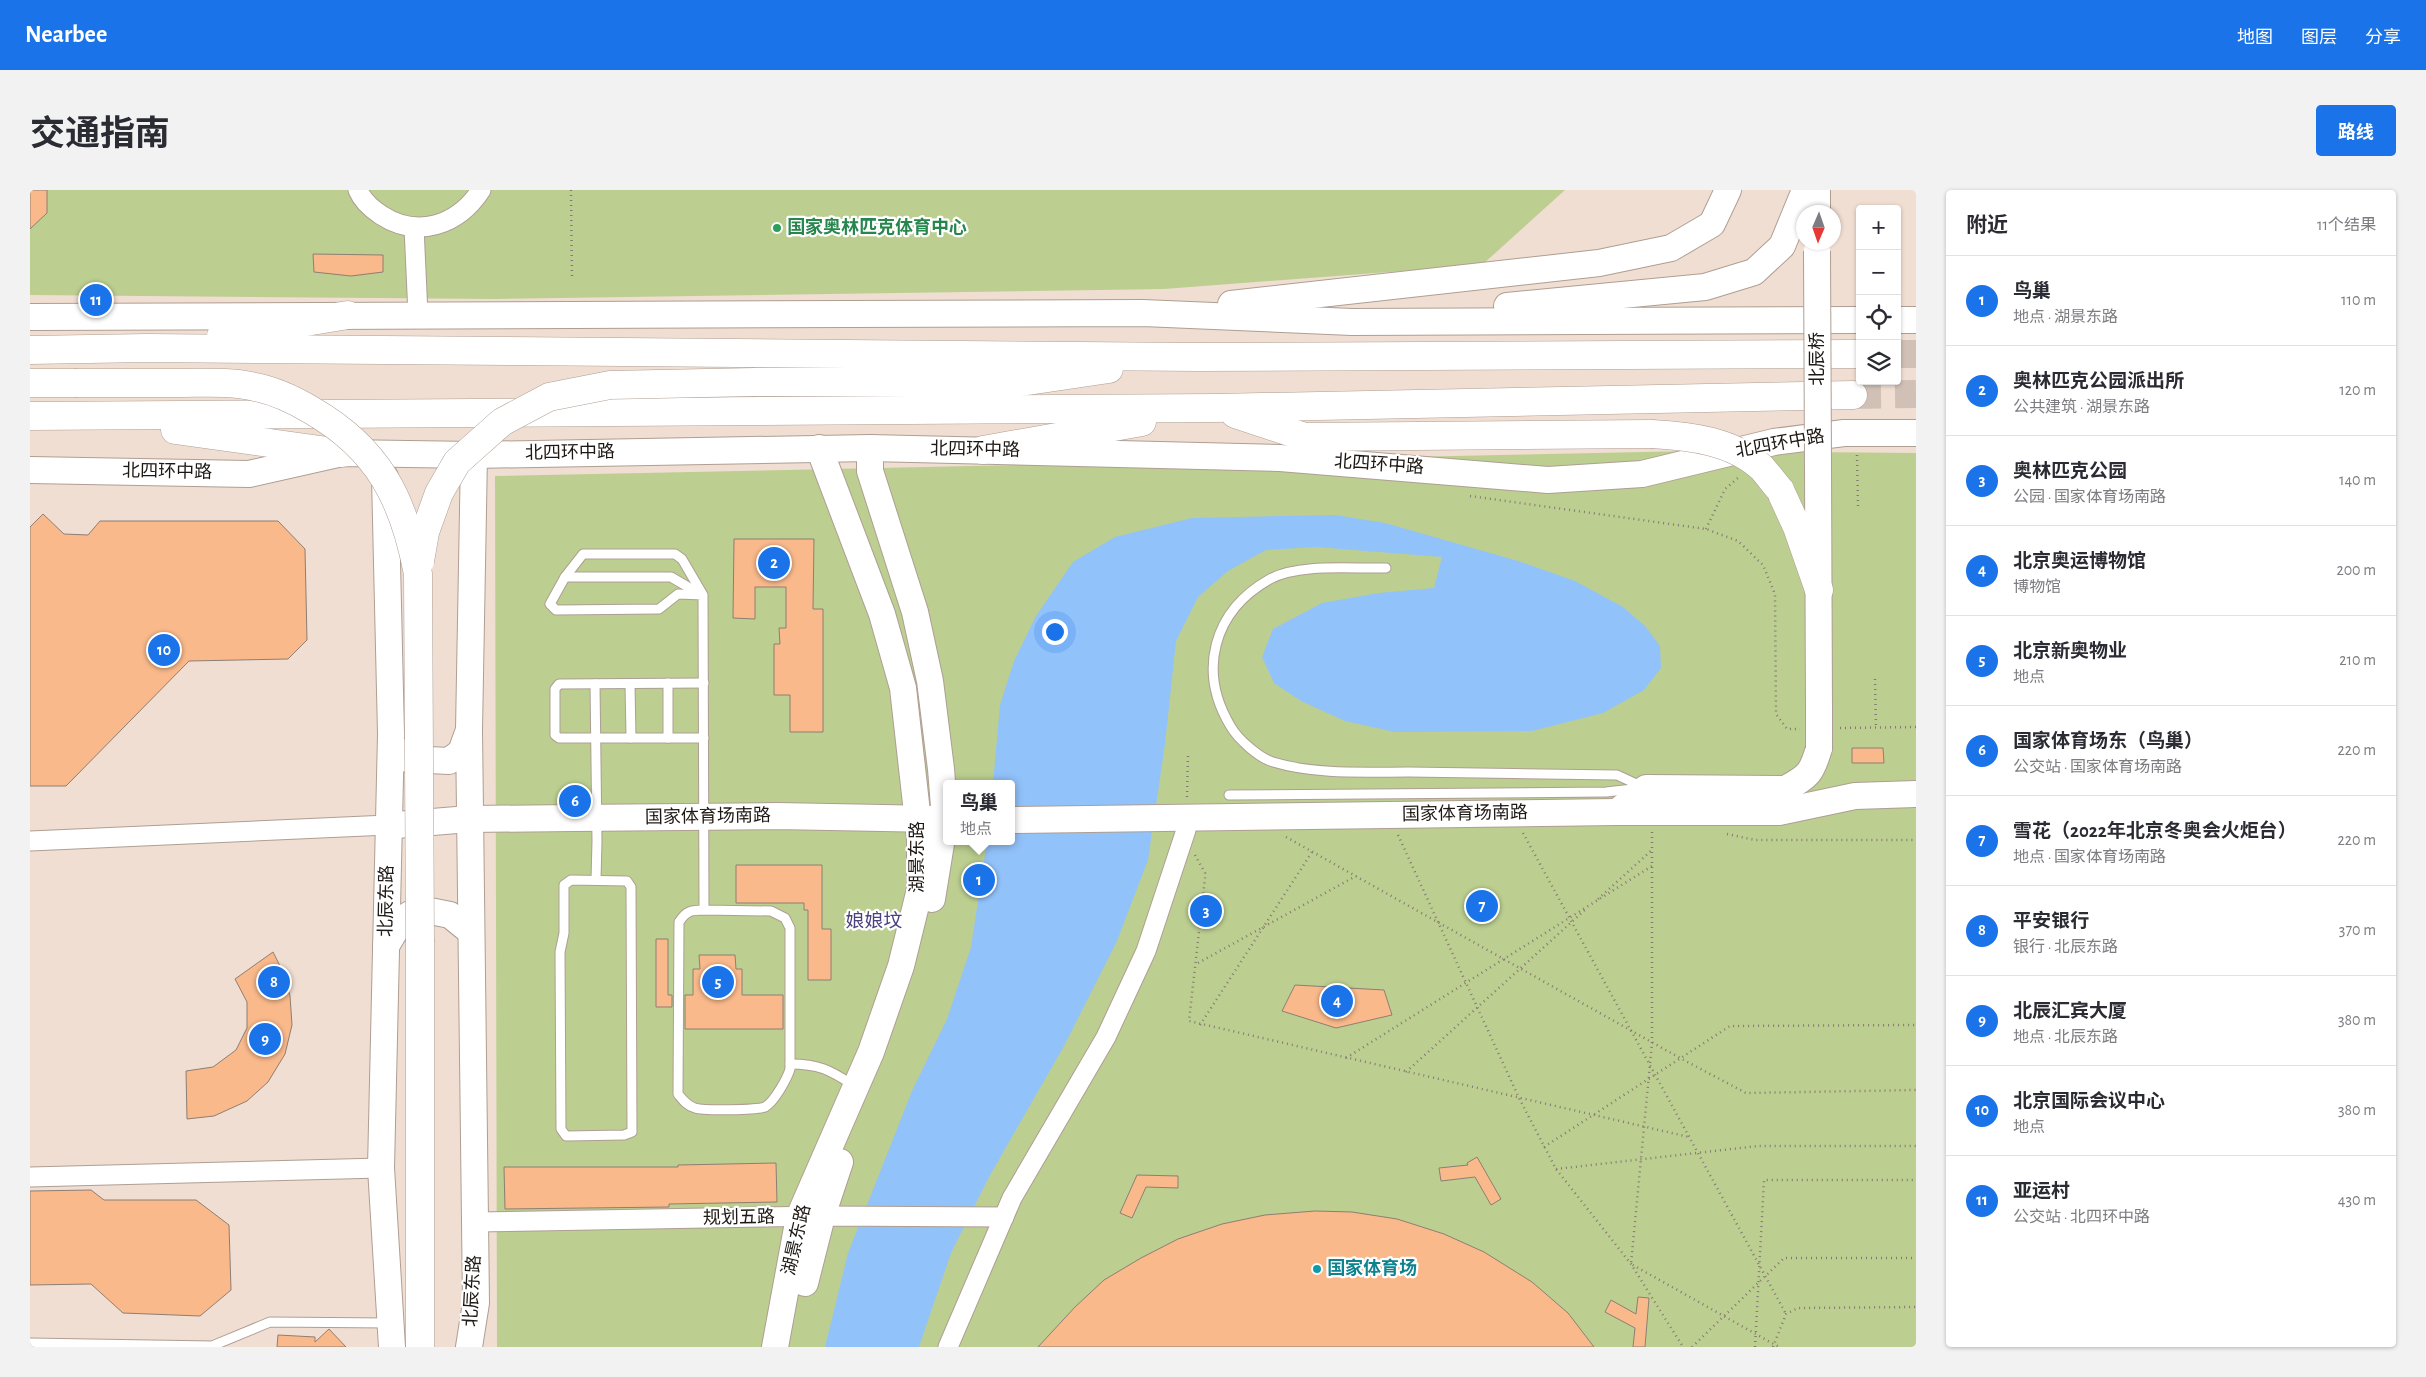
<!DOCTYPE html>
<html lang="zh">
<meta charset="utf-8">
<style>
body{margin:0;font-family:"Alegreya Sans","Noto Sans SC",sans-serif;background:#f2f2f3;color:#2b2b33}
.controls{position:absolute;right:15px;top:15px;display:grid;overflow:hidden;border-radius:5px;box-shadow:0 1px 4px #0004}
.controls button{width:45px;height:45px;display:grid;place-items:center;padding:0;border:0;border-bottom:1px solid #e1e1e2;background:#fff;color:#2b2b33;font:25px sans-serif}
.compass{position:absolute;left:1766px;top:15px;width:45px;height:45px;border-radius:50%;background:#fff;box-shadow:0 1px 4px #0004;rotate:182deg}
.you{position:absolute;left:1024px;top:441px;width:18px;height:18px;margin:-12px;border:4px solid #fff;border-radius:50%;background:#1a73e8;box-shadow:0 0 0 8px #1a73e833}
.badge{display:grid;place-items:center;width:32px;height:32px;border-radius:50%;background:#1a73e8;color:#fff;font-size:16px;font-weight:700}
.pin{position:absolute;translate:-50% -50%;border:2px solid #fff;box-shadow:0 1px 5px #0006}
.popup{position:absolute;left:913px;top:590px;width:72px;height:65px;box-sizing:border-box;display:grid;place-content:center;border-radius:5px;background:#fff;filter:drop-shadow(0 1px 4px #0005);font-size:16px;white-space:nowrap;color:#7c7c81}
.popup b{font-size:19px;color:#2b2b33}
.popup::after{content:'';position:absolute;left:50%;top:100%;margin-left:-10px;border:10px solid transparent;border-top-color:#fff}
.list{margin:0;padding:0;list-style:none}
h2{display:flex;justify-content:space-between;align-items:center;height:65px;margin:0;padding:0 20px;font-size:21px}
h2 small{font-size:16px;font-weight:400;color:#7c7c81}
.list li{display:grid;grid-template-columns:32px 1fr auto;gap:15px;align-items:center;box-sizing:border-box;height:90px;padding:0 20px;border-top:1px solid #e1e1e2}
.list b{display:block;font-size:19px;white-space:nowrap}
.list p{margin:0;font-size:16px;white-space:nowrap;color:#7c7c81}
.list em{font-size:16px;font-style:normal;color:#7c7c81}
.icon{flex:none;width:28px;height:28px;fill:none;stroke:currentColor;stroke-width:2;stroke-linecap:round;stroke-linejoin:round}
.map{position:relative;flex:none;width:1886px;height:1157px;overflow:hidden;border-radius:5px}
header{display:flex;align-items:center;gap:30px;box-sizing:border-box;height:70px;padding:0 25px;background:#1a73e8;color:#fff}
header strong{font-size:24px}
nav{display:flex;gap:28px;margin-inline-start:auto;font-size:18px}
.intro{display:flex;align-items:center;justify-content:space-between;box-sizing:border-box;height:120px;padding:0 30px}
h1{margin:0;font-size:35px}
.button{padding:12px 22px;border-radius:5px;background:#1a73e8;color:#fff;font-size:18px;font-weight:700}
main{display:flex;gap:30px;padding:0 30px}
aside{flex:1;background:#fff;border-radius:5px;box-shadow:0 1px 4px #0004}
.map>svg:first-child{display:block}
.green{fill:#bccf90;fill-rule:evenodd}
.water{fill:#92c2fa}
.building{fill:#f9b98b;stroke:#8e7e73}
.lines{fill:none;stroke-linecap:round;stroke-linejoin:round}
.highway-tunnel{stroke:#d0c0b6;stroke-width:28;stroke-dasharray:28 14;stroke-linecap:butt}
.lane-casing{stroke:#af9e93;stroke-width:11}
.street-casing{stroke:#af9e93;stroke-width:21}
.secondary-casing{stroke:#af9e93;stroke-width:28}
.highway-casing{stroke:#af9e93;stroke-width:29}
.path{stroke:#857972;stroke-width:2.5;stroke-dasharray:1 4;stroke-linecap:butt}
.lane{stroke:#fff;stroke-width:9}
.street{stroke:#fff;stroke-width:19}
.secondary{stroke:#fff;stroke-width:26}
.highway{stroke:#fff;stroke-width:28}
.secondary-bridge-casing{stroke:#af9e93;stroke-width:28;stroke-linecap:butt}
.highway-bridge-casing{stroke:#af9e93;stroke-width:29;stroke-linecap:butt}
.secondary-bridge{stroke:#fff;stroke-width:26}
.highway-bridge{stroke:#fff;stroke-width:28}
.leisure-dot{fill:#2e9e5b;stroke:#fff;stroke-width:2}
.culture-dot{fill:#0f9aa8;stroke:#fff;stroke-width:2}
.labels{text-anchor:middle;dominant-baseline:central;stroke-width:4.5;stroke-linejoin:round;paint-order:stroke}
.leisure-label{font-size:18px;font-weight:bold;fill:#27864d;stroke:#fff;text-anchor:start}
.street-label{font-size:18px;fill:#1e1814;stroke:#fff}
.culture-label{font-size:18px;font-weight:bold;fill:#0d838f;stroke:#fff;text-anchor:start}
.neighbourhood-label{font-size:19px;fill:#4b417f;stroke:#fff}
</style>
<header>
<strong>Nearbee</strong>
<nav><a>地图</a><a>图层</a><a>分享</a></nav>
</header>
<div class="intro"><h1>交通指南</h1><a class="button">路线</a></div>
<main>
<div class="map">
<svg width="1886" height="1157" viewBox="0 0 1886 1157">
<rect width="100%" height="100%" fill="#f0ded2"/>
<g class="green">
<polygon points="0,0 1535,0 1452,75 1134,99 465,109 0,105"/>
<path d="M1662,261L1886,263V1157H467L465,286ZM916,594H982V651H916Z"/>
</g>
<polygon class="water" points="1305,325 1355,333 1488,371 1545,391 1593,417 1615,436 1630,456 1631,478 1614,500 1573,523 1502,541 1365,542 1315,531 1271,511 1244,493 1232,467 1243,439 1292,413 1349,403 1404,398 1412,367 1286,357 1236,360 1198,381 1168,407 1146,451 1135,554 1118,670 1087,751 1034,856 959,987 921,1063 889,1157 795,1157 818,1063 882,901 917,829 941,757 957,651 982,651 982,594 963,594 970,515 984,471 1006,426 1043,372 1085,347 1162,328"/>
<g class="building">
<polygon points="0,0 17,0 17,23 0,39"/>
<polygon points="283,64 353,65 353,82 321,86 284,82"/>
<polygon points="13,324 34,344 58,345 70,331 248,331 275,359 277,450 258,469 159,471 36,596 0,596 0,337"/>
<polygon points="704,349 784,349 783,419 793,419 793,542 760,542 760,505 744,505 744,454 750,454 749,438 756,438 756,397 725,397 725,429 703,428"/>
<polygon points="1822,558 1853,558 1854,573 1822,573"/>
<polygon points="706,675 792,675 792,739 801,739 801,790 778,790 778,720 774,720 774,713 706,713"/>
<polygon points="626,749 638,749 638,805 642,805 642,817 626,817"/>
<polygon points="243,762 254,784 260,806 262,835 255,864 238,892 217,911 184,926 157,929 156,881 183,877 206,860 217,838 217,812 205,789"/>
<polygon points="669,765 705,765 706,779 712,779 712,805 753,805 753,839 655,839 655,805 663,805 663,779 670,779"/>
<polygon points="1265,795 1354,800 1362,825 1306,838 1252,821"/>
<polygon points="1447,967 1471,1009 1461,1015 1445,987 1411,991 1409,978 1438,975 1437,973"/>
<polygon points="746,973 747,1012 639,1014 639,1017 475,1019 474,977 648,977 648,975"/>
<polygon points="1107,985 1148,986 1148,998 1116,997 1102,1028 1090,1023"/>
<polygon points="61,1000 74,1010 166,1010 199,1035 201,1100 170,1126 93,1123 61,1094 0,1095 0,1001"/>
<polygon points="1285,1021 1322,1022 1367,1029 1414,1044 1454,1062 1502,1092 1538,1123 1564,1157 1008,1157 1045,1117 1074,1090 1111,1068 1148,1049 1192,1034 1235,1025"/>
<polygon points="1608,1107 1619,1108 1615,1157 1603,1157 1605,1138 1575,1122 1581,1110 1606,1124"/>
<polygon points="299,1139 316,1157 247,1157 248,1145 285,1147 285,1152"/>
</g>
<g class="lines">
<g class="highway-tunnel">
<polyline points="1867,164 1886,164"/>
<polyline points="1823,205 1886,204"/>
</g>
<defs>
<g id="lane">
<path d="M1356,378C1323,379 1269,373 1240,389C1183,421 1167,481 1201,537C1208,549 1229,568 1243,572C1286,585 1334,582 1379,582C1448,583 1518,584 1587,585L1613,597"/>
<polyline points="535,387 641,387 670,404"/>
<path d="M673,405L648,404L629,419L526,420L520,414L535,387L553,364H645L652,369L673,405L674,720C661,720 656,721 649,732L648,904C653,910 657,916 665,918C674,921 727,920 735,917C744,912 757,889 760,879V738L755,728L741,721L674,720"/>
<polyline points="638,493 638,548"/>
<polyline points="674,493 529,494 525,499 525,545 529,548 674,548"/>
<polyline points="565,494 567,651 566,690"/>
<polyline points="600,494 601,548"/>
<polyline points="1199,605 1576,602 1603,599"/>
<polygon points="541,690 597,691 601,697 602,942 594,945 536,946 531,939 530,762 534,743 534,695"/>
<path d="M760,874C789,874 800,880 823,895"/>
<polyline points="0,1153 182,1156 240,1132 358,1133"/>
</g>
<g id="street">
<path d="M328,0C332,10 342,19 351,25C388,49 428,35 451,0"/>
<polyline points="384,37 388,125"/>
<polyline points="0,651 358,635"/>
<polyline points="0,987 351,978"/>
<polyline points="445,1032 792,1026 974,1027"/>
<polyline points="918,1157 982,1008 1076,847 1116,761 1156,640"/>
</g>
<g id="secondary">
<polyline points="1787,0 1787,22"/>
<polyline points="1201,114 1569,73 1641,58 1682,34 1698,0"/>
<polyline points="1477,116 1675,97 1724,82 1752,56 1775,0"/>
<polyline points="0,127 1113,123 1322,132 1830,130"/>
<polyline points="1867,130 1886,130"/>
<polyline points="840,258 840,281 885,422 900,491 911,579 915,629 902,709"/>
<polyline points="1788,276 1789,518"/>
<polyline points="0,280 219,284 312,263 444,265 840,258 1250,268 1518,290 1612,284 1744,252 1814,243 1886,243"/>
<polyline points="355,287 361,544 351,978 362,1157"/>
<polyline points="372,562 378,569 419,571 431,562 439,540"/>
<path d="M1587,622L1616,598L1755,599C1778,587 1782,583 1789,558"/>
<polyline points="982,630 1587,622 1749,622 1825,606 1886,604"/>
<polyline points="366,635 439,629 544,628 747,626 905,629"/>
<polyline points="356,756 372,729 380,724 400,721 420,725 441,742"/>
<polyline points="775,1093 792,1026 810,972"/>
<polyline points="439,1157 446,1113 439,540 444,265"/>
<polyline points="745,1157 769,1027 841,862 871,776 890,699 890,649 873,498 852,424 789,258"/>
</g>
<g id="highway">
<polyline points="191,146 318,125"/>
<polyline points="0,160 117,158 1168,167 1826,164"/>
<polyline points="725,192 991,192 1079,179"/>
<polyline points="0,193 44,193"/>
<polyline points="1205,224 1275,247 1622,244"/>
<polyline points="0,226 1186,218 1823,205"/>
<polyline points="145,240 312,263"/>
<polyline points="953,260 1112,232"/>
<polyline points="1750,300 1767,337 1789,400"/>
<polyline points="390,1157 390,752"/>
</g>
</defs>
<use href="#lane" class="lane-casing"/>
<use href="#street" class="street-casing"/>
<use href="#secondary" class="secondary-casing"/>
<use href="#highway" class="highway-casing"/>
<g class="path">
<polyline points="541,0 542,90"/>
<polyline points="1827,265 1828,318"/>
<polyline points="1440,306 1676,339 1708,351 1733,375 1745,404 1746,524 1757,539 1770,539"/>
<polyline points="1676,339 1695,299 1709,287"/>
<polyline points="1845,489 1846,538"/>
<polyline points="1810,538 1886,537"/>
<polyline points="1157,607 1158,563"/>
<polyline points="1622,642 1622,853 1601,1074 1749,1157"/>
<polyline points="1493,643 1756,1124"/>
<polyline points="1697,644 1725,650 1886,650"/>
<polyline points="1368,645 1489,908 1526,979 1601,1074 1653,1157"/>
<polyline points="1256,647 1650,868 1716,903 1886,900"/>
<polyline points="1165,665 1175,683 1175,688 1159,831 1659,947"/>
<polyline points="1568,709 1622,660"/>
<polyline points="1168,773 1326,686"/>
<polyline points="1170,835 1282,662"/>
<polyline points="1316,868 1622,676"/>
<polyline points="1376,882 1556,719"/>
<polyline points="1514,957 1700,836 1886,835"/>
<polyline points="1526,979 1728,956 1886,956"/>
<polyline points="1662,1157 1754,1068 1886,1068"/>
<polyline points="1725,1157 1734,990 1886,990"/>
<polyline points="1743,1157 1756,1124 1768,1118 1886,1117"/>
</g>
<use href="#lane" class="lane"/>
<use href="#street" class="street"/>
<use href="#secondary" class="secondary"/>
<use href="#highway" class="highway"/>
<defs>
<g id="secondary-bridge">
<polyline points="1787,61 1788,276"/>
<polyline points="1789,518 1789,558"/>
</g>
<g id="highway-bridge">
<path d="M44,193C79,193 115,193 150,193C174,193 201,191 225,197C245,201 264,210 281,220C349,259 374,310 388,384L390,752"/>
<path d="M1622,244C1660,246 1703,251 1732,278C1738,285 1744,293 1750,300"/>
<polyline points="390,371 395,342 409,303 427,272 472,232 519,207 580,195 725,192"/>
</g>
</defs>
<use href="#secondary-bridge" class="secondary-bridge-casing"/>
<use href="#highway-bridge" class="highway-bridge-casing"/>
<use href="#secondary-bridge" class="secondary-bridge"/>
<use href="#highway-bridge" class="highway-bridge"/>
</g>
<circle class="leisure-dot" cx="747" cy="38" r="5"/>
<circle class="culture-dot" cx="1287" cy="1079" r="5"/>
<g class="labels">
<g class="leisure-label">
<text x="757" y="38">国家奥林匹克体育中心</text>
</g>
<g class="street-label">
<text transform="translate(1788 169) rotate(-90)">北辰桥</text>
<text transform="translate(1750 254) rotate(-10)">北四环中路</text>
<text transform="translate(945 260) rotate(1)">北四环中路</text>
<text transform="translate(540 263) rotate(-1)">北四环中路</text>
<text transform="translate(1349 275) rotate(4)">北四环中路</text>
<text transform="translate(137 282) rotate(1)">北四环中路</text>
<text transform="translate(1435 624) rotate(-1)">国家体育场南路</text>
<text transform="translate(678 627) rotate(-1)">国家体育场南路</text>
<text transform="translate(888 667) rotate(-90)">湖景东路</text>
<text transform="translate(357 711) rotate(-89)">北辰东路</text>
<text transform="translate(709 1028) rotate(-1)">规划五路</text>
<text transform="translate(767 1050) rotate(-77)">湖景东路</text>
<text transform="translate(443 1101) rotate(-87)">北辰东路</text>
</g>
<g class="culture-label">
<text x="1297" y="1079">国家体育场</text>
</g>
<g class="neighbourhood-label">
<text x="844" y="731">娘娘坟</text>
</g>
</g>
</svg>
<div class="controls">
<button>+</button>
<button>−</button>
<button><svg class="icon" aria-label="locate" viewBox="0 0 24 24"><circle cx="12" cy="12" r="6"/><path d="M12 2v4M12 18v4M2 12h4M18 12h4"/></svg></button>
<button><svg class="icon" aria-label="layers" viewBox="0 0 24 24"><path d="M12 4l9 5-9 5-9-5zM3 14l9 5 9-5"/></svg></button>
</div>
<svg class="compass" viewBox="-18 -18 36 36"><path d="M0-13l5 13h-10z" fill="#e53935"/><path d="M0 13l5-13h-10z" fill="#7c7c81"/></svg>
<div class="you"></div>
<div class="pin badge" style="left:949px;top:690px">1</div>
<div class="popup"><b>鸟巢</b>地点</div>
<div class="pin badge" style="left:744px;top:373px">2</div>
<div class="pin badge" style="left:1176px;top:721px">3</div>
<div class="pin badge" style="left:1307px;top:811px">4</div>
<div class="pin badge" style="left:688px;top:792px">5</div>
<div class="pin badge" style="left:545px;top:611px">6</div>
<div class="pin badge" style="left:1452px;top:716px">7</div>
<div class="pin badge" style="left:244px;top:792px">8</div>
<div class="pin badge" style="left:235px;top:849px">9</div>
<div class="pin badge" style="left:134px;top:460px">10</div>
<div class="pin badge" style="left:66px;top:110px">11</div>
</div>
<aside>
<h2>附近<small>11个结果</small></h2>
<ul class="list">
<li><span class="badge">1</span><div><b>鸟巢</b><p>地点 · 湖景东路</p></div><em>110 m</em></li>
<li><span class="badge">2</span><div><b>奥林匹克公园派出所</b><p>公共建筑 · 湖景东路</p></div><em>120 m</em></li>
<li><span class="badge">3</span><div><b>奥林匹克公园</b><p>公园 · 国家体育场南路</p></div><em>140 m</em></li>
<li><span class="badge">4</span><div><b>北京奥运博物馆</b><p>博物馆</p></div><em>200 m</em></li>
<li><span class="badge">5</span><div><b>北京新奥物业</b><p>地点</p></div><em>210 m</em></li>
<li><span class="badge">6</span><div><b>国家体育场东（鸟巢）</b><p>公交站 · 国家体育场南路</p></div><em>220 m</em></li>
<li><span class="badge">7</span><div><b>雪花（2022年北京冬奥会火炬台）</b><p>地点 · 国家体育场南路</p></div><em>220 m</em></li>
<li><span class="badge">8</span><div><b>平安银行</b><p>银行 · 北辰东路</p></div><em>370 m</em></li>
<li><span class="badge">9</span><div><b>北辰汇宾大厦</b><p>地点 · 北辰东路</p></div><em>380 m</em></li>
<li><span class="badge">10</span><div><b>北京国际会议中心</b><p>地点</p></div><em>380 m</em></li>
<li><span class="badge">11</span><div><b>亚运村</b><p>公交站 · 北四环中路</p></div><em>430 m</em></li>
</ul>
</aside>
</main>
